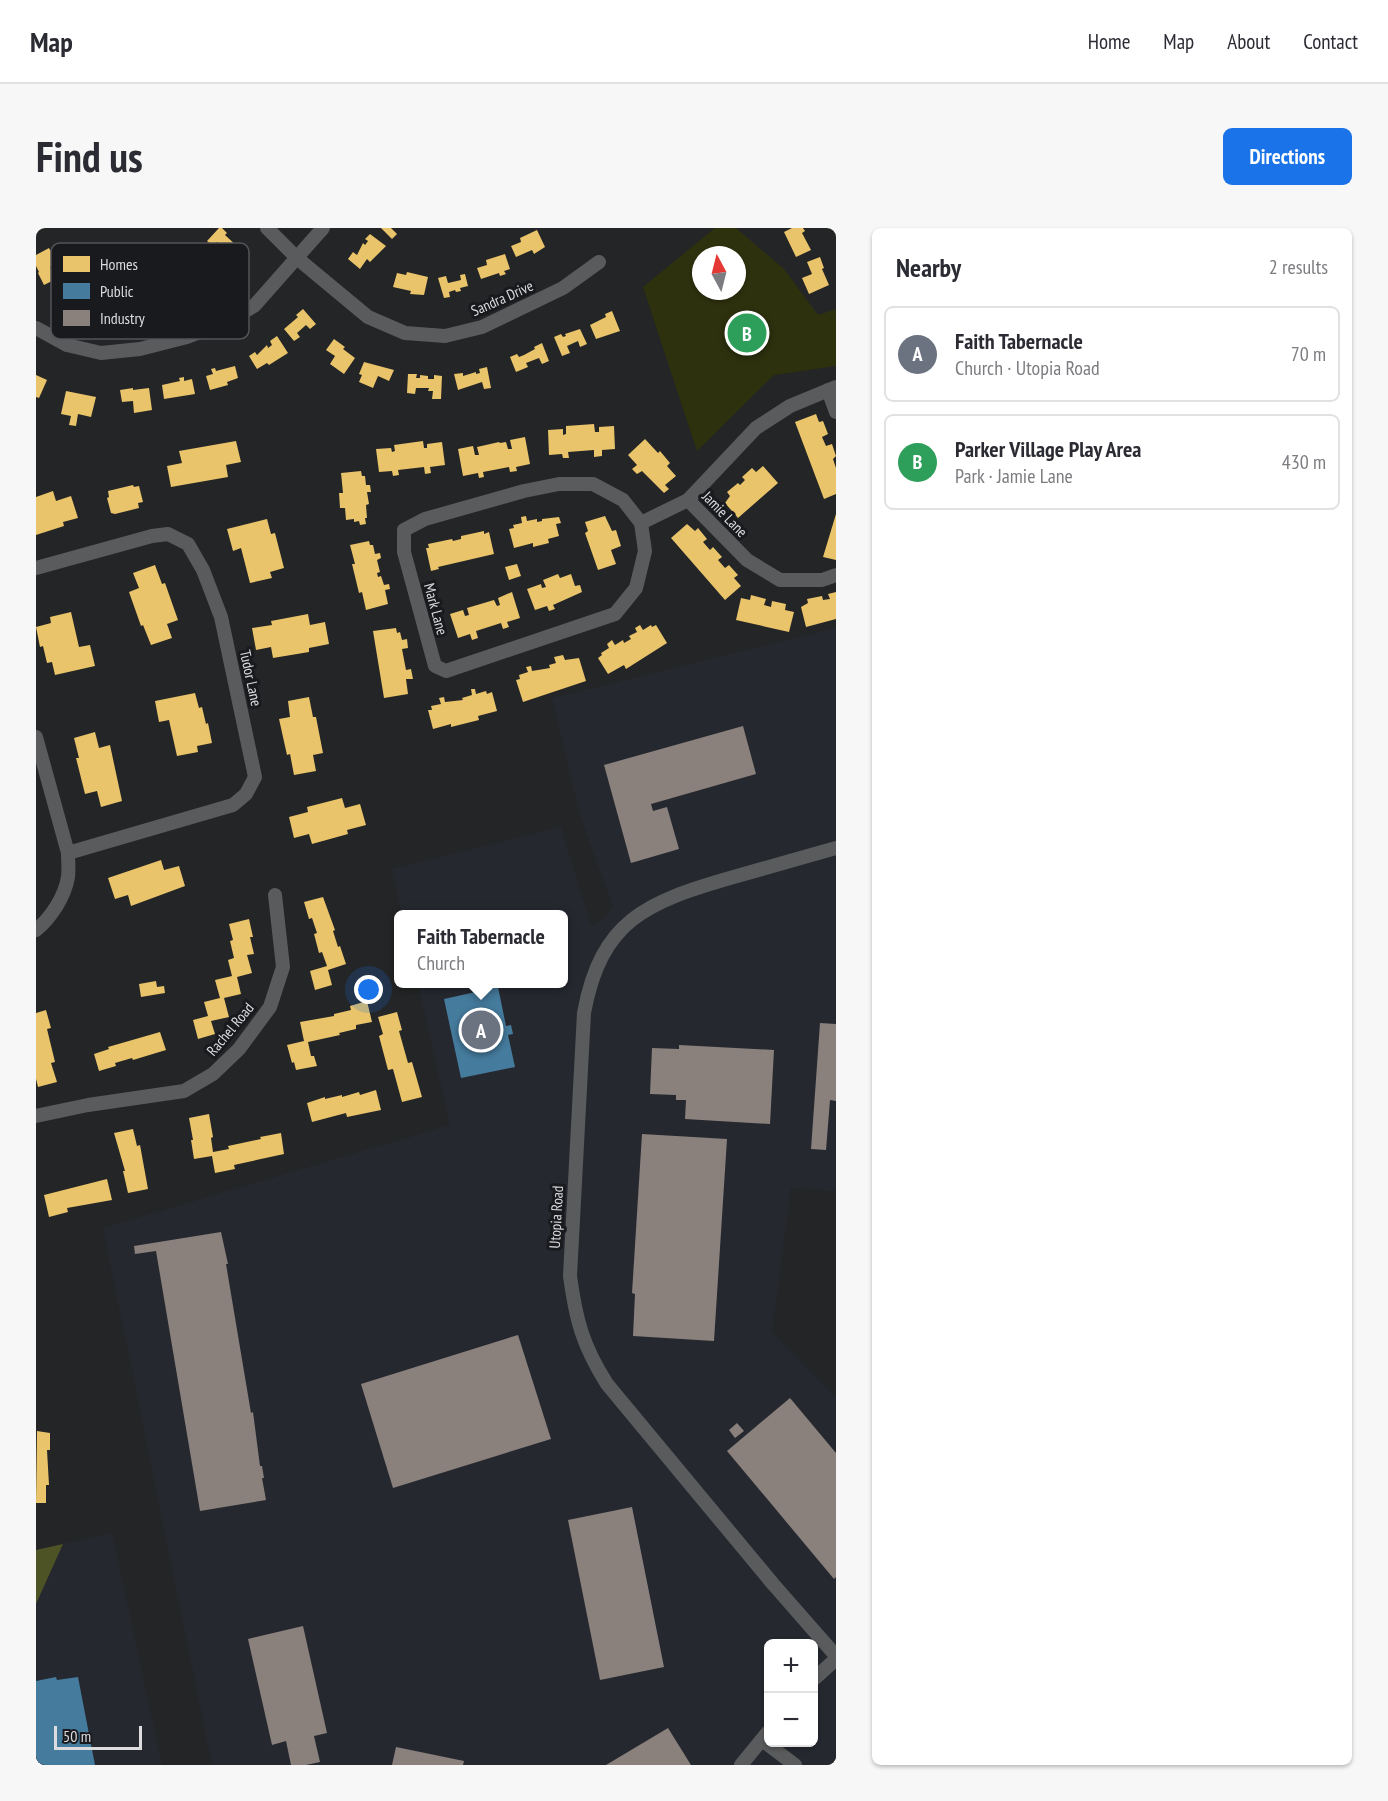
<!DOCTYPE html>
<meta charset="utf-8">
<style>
body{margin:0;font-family:"PT Sans Narrow",sans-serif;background:#f7f7f7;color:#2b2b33}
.controls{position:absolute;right:18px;bottom:18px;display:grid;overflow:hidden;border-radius:9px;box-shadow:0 2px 4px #0004}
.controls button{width:54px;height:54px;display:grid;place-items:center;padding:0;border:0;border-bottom:2px solid #e1e1e2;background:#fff;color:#2b2b33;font:30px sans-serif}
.compass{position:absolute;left:656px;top:18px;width:54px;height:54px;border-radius:50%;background:#fff;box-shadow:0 2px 4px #0004;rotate:353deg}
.scale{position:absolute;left:18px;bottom:15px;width:88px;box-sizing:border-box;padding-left:6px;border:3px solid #dcdcdf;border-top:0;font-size:16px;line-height:21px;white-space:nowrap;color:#dcdcdf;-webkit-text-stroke:4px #191a1e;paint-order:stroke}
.you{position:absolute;left:333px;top:762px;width:21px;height:21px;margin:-15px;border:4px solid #fff;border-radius:50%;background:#1a73e8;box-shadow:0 0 0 9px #1a73e833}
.badge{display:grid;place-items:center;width:39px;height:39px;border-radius:50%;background:#1a73e8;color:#fff;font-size:20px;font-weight:700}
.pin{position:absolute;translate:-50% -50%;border:3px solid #fff;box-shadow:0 2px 6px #0006}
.popup{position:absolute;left:358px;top:682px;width:174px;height:78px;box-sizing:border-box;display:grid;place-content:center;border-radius:9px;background:#fff;filter:drop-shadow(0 2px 4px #0005);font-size:20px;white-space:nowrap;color:#7c7c81}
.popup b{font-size:22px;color:#2b2b33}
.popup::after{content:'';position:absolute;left:50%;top:100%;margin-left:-12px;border:12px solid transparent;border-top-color:#fff}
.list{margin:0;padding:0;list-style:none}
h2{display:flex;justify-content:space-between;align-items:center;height:78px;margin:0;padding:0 24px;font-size:26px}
h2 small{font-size:20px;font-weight:400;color:#7c7c81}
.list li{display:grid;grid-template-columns:39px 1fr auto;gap:18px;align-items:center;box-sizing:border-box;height:96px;margin:0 12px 12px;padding:0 12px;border:2px solid #e1e1e2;border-radius:9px}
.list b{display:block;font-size:22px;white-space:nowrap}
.list p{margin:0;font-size:20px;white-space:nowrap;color:#7c7c81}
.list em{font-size:20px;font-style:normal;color:#7c7c81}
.map{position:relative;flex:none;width:800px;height:1537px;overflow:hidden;border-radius:9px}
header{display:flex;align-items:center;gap:36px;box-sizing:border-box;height:84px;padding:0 30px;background:#fff;border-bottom:2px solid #e1e1e2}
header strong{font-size:28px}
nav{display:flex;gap:33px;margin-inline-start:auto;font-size:21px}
.intro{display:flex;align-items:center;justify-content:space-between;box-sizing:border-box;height:144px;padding:0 36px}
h1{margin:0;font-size:42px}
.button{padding:15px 27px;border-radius:9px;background:#1a73e8;color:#fff;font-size:21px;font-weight:700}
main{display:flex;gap:36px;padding:0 36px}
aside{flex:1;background:#fff;border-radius:9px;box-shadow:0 2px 4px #0004}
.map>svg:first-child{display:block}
.built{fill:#262830;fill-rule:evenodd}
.green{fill:#2e310e;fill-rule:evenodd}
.forest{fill:#4e5325}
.homes{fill:#e9c46a}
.public{fill:#457b9d}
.industry{fill:#8a817c}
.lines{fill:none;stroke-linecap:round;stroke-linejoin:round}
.minor{stroke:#5a5b5c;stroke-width:14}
.labels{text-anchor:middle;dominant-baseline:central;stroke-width:6;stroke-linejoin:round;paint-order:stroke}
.street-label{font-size:15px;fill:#dcdcdf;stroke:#191a1e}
.key{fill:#191a1e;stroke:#545458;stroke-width:1.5}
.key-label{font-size:16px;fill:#dcdcdf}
</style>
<header>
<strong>Map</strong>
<nav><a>Home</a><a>Map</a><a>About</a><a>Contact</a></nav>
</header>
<div class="intro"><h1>Find us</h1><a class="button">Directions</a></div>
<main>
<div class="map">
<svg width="800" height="1537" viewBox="0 0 800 1537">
<rect width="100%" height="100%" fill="#242526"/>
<g class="built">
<path d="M800,400V963L755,960L736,1104L800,1169V1537H176L67,1000L414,897L382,756H528V686H366L356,641L525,599L555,698L567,691L577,679L544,587L516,470ZM732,1416H778V1514H732Z"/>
<polygon points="76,1305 126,1537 0,1537 0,1377 27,1316"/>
</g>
<path class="green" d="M679,0H700L748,41L782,87L800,81V138L738,147L661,223L607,59ZM665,27H701V63H665Z"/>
<polygon class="forest" points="27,1316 0,1376 0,1377 0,1322"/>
<g class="homes">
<polygon points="183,0 186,0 191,5 189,7 202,19 203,17 209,23 198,34 181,14 177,18 171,13"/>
<polygon points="345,0 355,0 361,6 356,11"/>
<polygon points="756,0 767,0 769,3 766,5 775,22 760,29 748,4"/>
<polygon points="501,2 509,19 498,26 496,22 480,29 475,18 485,14 484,10"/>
<polygon points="334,6 350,18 334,34 331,31 324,41 312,31 317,24 321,27 327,15 329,17 332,13 329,11"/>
<polygon points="13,20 21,35 14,39 20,51 8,57 2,45 3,44 0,38 0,27"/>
<polygon points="469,26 474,41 468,43 470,46 464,48 463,45 445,51 441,40 451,37 450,32"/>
<polygon points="784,29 788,40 786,41 793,57 773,66 766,50 776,46 771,34"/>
<polygon points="176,35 184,52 178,55 177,53 172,55 173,57 160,61 153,49 159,46 161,50 172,45 169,39"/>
<polygon points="371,44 392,49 388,67 374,66 375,63 357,59 361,45 370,47"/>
<polygon points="429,46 432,58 424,60 425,63 420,64 419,62 413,64 414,69 408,70 402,50 410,48 412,55 425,52 424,47"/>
<polygon points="128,49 130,59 145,56 148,69 117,75 112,55 118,54 117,51"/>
<polygon points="39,52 45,54 44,57 64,63 58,79 45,76 47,73 30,68 34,55 38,56"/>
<polygon points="96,55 96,58 103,57 107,78 77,85 75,72 89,69 86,57"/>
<polygon points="267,81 280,96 274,101 270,97 261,105 264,109 258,113 248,101 262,89 260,87"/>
<polygon points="576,83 584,103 560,111 554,97 570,89 569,86"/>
<polygon points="544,101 551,116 544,119 542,113 531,118 534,125 526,128 518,109 525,106 527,109 530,108 529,106"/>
<polygon points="241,108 252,125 233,137 231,135 221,141 213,128 219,124 221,127 231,117 232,120 236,117 234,113"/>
<polygon points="298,111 309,119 307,121 319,130 308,146 294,136 299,128 290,122"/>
<polygon points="506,115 513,133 506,136 503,130 490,135 492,139 480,144 474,129 481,126 483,129 488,127 499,121 498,119"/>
<polygon points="328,134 358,142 353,153 342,148 337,160 323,154 326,147 323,146"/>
<polygon points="199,138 202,150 191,154 192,157 174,162 170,148 177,146 175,141 179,140 180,143"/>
<polygon points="451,139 455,160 448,161 446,154 422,162 418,146 427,145 427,148 440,144 440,146 444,145 443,141"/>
<polygon points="372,146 381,146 380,150 384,150 384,147 392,148 392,151 398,151 398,147 406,148 405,171 396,171 397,163 392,163 393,160 380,160 379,166 371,165"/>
<polygon points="0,147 11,152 3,170 0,169"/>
<polygon points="148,149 148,153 156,151 159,166 128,171 126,157 144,153 143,150"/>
<polygon points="97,160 97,162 113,160 116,182 98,185 97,173 86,174 84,162"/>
<polygon points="30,163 60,169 55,189 42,186 40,198 33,197 35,188 25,186"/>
<polygon points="780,186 783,194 787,193 792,206 786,209 790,218 796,216 800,228 797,231 800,240 800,266 788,271 759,194"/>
<polygon points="558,196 559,204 563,204 563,199 578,198 579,221 566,222 566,228 558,229 558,222 532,224 533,230 527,230 526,226 513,227 512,202 527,201 527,207 530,206 530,198"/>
<polygon points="489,209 494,236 480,239 481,243 474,244 473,239 447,244 448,249 443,250 442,245 427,248 422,221 437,218 439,227 443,227 441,219 463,214 464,215 470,214 472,221 476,221 474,212"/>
<polygon points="609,211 622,225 624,223 634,235 631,238 640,248 629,257 633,261 628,265 606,243 601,246 596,241 601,237 592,227"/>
<polygon points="200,213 205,234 190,237 192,249 135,259 131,238 146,235 143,223"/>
<polygon points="387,213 388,220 391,220 391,216 406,214 409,237 394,239 395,245 389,246 388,239 362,242 363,247 357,248 356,243 343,244 340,221 355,220 356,224 359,223 358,217"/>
<polygon points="727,238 742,255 702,290 689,275 694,268 691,264 702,255 704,257 709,252 706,249 716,240 720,244"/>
<polygon points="325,243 326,248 329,248 330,257 334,257 335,264 331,264 333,276 330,277 331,290 329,290 330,296 324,297 323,293 318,294 318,291 310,292 309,280 304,280 303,265 307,265 305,245"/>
<polygon points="97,257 98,259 103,258 107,274 102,275 103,280 79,286 75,285 71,270 73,269 72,263"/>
<polygon points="17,263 20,273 35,268 42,290 27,294 28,298 0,307 0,269"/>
<polygon points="800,286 800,332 787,329"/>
<polygon points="490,288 491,293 501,291 501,294 506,293 506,291 523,289 525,295 520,296 523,308 512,311 513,315 497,319 497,315 478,320 473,301 478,300 477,297 486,295 485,289"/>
<polygon points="569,288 576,303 580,302 585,318 575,322 580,336 562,342 549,305 552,303 549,294"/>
<polygon points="231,291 235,306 239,305 248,340 234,344 236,350 214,355 205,320 197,323 191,301"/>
<polygon points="651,296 659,303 662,300 671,311 667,314 674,322 677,319 686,329 682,332 689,340 693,337 702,347 698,350 705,358 689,372 635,310"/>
<polygon points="448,303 448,306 453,304 458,326 402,339 403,341 395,343 390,320 393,320 392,316 416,311 417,313 425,311 425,308"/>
<polygon points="333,313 334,317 337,317 339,326 344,325 345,330 341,332 344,344 341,345 342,349 345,348 348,357 353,356 354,361 349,362 352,376 330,382 326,364 323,365 316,336 319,336 314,317"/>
<polygon points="481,336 485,348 473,352 469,339"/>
<polygon points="119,337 126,356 129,355 142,392 131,396 136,410 115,417 107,397 105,398 93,364 103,360 97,345"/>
<polygon points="522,346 524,350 535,346 539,358 544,357 546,364 517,377 519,381 513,383 511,378 499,382 491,361 505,356 506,360 510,359 507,352"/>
<polygon points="476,364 484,390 471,394 473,399 467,401 465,395 440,403 442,410 436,412 434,406 422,410 414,386 427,382 429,388 433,387 431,380 458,372 461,378 464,377 462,370"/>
<polygon points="800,364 800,391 770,399 765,379 772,375 771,371 786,368 787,372 794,371 792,366"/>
<polygon points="715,367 730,371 728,377 735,379 736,373 750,376 749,382 758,384 753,404 700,392 705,370 714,372"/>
<polygon points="35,384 43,419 54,417 59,438 19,447 16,434 11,435 7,418 4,419 0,399 15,395 14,389"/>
<polygon points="272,386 274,397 289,394 293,416 273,420 273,424 237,430 235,419 220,422 216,400 236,397 235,393"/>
<polygon points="604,397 607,402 615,397 616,399 620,397 631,415 590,441 588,437 572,446 562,430 566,427 565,425 573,420 571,416 576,412 579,417 587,412 588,415 595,411 593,408 601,404 599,400"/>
<polygon points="360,400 361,405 364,404 366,412 371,411 372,420 366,421 370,442 375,441 377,451 370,451 372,466 348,470 337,403"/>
<polygon points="527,427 529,432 543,430 550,453 487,474 480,452 484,451 483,447 492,444 490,439 495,438 496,443 514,440 513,437 520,435 518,429"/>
<polygon points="435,461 439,461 440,466 450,463 451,466 456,464 461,483 442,488 443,492 415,499 415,496 397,501 392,482 396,482 395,478 405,476 403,470 408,469 409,474 427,472 426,470 436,467"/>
<polygon points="159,465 163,480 166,479 170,496 172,495 176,515 161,518 162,524 141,528 133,492 123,494 119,473"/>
<polygon points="273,469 277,489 280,489 287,525 277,527 280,543 258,547 254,526 251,527 243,491 254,489 252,473"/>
<polygon points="59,504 63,520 74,517 86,573 65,579 61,563 49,566 40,530 43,530 38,510"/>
<polygon points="306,570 309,580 324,576 330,597 311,602 312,606 276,616 273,606 258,610 253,589 272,584 271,579"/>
<polygon points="125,632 128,642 143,638 149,658 95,678 92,667 79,671 72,650"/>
<polygon points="287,669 299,702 297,703 302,719 304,718 310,736 292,742 296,757 279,762 274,743 291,738 286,724 283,725 278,706 281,705 276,690 273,691 268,674"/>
<polygon points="213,691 217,709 214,709 218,726 211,727 216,745 201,749 205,766 188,770 193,789 175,793 179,806 162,811 157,792 172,788 168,774 184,770 179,752 196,748 192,732 198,730 194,713 197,712 193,696"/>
<polygon points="120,753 121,759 128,758 129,765 105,769 103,756"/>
<polygon points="331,773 336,794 320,797 320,801 303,805 304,807 272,814 275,828 278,828 281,838 260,842 258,834 256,835 251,817 268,813 264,794 298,788 298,786 315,782 314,778"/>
<polygon points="10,782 15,800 11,801 19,834 15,835 21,854 2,859 0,851 0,785"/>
<polygon points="361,784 366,802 363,803 372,835 376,834 386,869 366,874 357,841 352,842 343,808 347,806 342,789"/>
<polygon points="124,804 130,822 97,832 96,830 79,835 80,838 63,843 58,826 73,821 72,819"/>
<polygon points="340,862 345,882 311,889 310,885 276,894 271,875 289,869 289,871 306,867 306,869 323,864 324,867"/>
<polygon points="173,886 177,909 175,910 177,924 193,921 192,918 225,911 224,909 245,905 248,926 198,937 199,941 179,945 176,928 158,931 155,912 157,912 153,890"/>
<polygon points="97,901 101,918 104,917 112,961 92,965 87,943 89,943 78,905"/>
<polygon points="71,951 76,972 31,980 32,984 13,989 8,967"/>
<polygon points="1,1203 14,1205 14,1222 11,1222 13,1257 10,1257 10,1275 0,1275"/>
</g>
<g class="public">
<polygon points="462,759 470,798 475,797 477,806 472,807 479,839 425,850 408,771"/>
<polygon points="20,1449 21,1452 42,1449 59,1537 0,1537 0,1453"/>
</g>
<g class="industry">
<polygon points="707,498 720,546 615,576 617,583 631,579 643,621 595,635 568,537"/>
<polygon points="784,795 800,796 800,873 794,872 790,922 775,921"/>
<polygon points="643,817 738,822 734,896 649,891 650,872 640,872 640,867 614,866 616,820 643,821"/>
<polygon points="606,906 691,911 678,1113 597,1108 599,1066 596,1065"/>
<polygon points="185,1004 192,1036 190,1036 215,1185 217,1184 224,1238 226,1238 228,1250 226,1250 230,1272 164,1283 120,1023 99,1026 98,1018"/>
<polygon points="482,1107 515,1211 357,1260 325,1156"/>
<polygon points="754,1170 800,1225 800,1349 798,1351 691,1223"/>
<polygon points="701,1195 708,1203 699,1210 693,1202"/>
<polygon points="596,1279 628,1439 564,1452 532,1292"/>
<polygon points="267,1398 291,1505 278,1508 284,1534 270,1537 255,1537 250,1513 236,1517 212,1411"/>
<polygon points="632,1500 655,1537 570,1537"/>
<polygon points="360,1519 428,1533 427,1537 356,1537"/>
</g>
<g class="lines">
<g class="minor">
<polyline points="231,0 261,30 332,89 369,105 409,108 446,99 527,60 563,34"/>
<polyline points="0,100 31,117 65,125 104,121 151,109 188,95 218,78 287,0"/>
<polyline points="800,159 754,178 720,200 652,272 711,332 744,352 786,352 800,347"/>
<polyline points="792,162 800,184"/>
<polygon points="523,256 557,256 587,272 605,295 609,323 600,360 579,386 410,443 399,438 368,324 368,302 389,291 488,263"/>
<polyline points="605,295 652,272"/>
<path d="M0,340L116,308L132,306L152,316L167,342L185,389L219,549L210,566L197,577L32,625C32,632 33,641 32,649C29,668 15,690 0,702"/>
<polyline points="0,509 32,625"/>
<path d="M800,620C765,630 729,640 694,650C611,674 565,692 548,785L534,1048C540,1093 547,1118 571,1156L737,1356L800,1428"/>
<polyline points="0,888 52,877 148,863 177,846 203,821 234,779 247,739 239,667"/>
<polyline points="778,1451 800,1431"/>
<polyline points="726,1512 759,1537"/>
<polyline points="705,1537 732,1504"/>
</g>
</g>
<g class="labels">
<g class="street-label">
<text transform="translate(466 70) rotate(-24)">Sandra Drive</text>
<text transform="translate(689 286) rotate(46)">Jamie Lane</text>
<text transform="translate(400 381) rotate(75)">Mark Lane</text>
<text transform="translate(215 450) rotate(78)">Tudor Lane</text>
<text transform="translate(194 801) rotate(-50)">Rachel Road</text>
<text transform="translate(520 989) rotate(-87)">Utopia Road</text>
</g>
</g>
<rect x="15" y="15" width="198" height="96" rx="9" class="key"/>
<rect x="27" y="28" width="27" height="16" fill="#e9c46a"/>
<rect x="27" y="55" width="27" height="16" fill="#457b9d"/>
<rect x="27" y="82" width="27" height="16" fill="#8a817c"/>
<g class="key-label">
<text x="64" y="42">Homes</text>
<text x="64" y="69">Public</text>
<text x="64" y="96">Industry</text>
</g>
</svg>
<div class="controls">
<button>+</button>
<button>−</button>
</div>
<svg class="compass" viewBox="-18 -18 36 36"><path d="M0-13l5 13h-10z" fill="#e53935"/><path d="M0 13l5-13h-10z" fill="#7c7c81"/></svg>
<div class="scale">50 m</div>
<div class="you"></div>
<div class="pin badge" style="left:445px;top:802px;background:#6b7280">A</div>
<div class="popup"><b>Faith Tabernacle</b>Church</div>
<div class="pin badge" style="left:711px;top:105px;background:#2e9e5b">B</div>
</div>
<aside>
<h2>Nearby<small>2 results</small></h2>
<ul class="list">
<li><span class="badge" style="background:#6b7280">A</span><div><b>Faith Tabernacle</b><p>Church · Utopia Road</p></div><em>70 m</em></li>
<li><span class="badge" style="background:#2e9e5b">B</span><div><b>Parker Village Play Area</b><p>Park · Jamie Lane</p></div><em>430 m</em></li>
</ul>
</aside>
</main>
